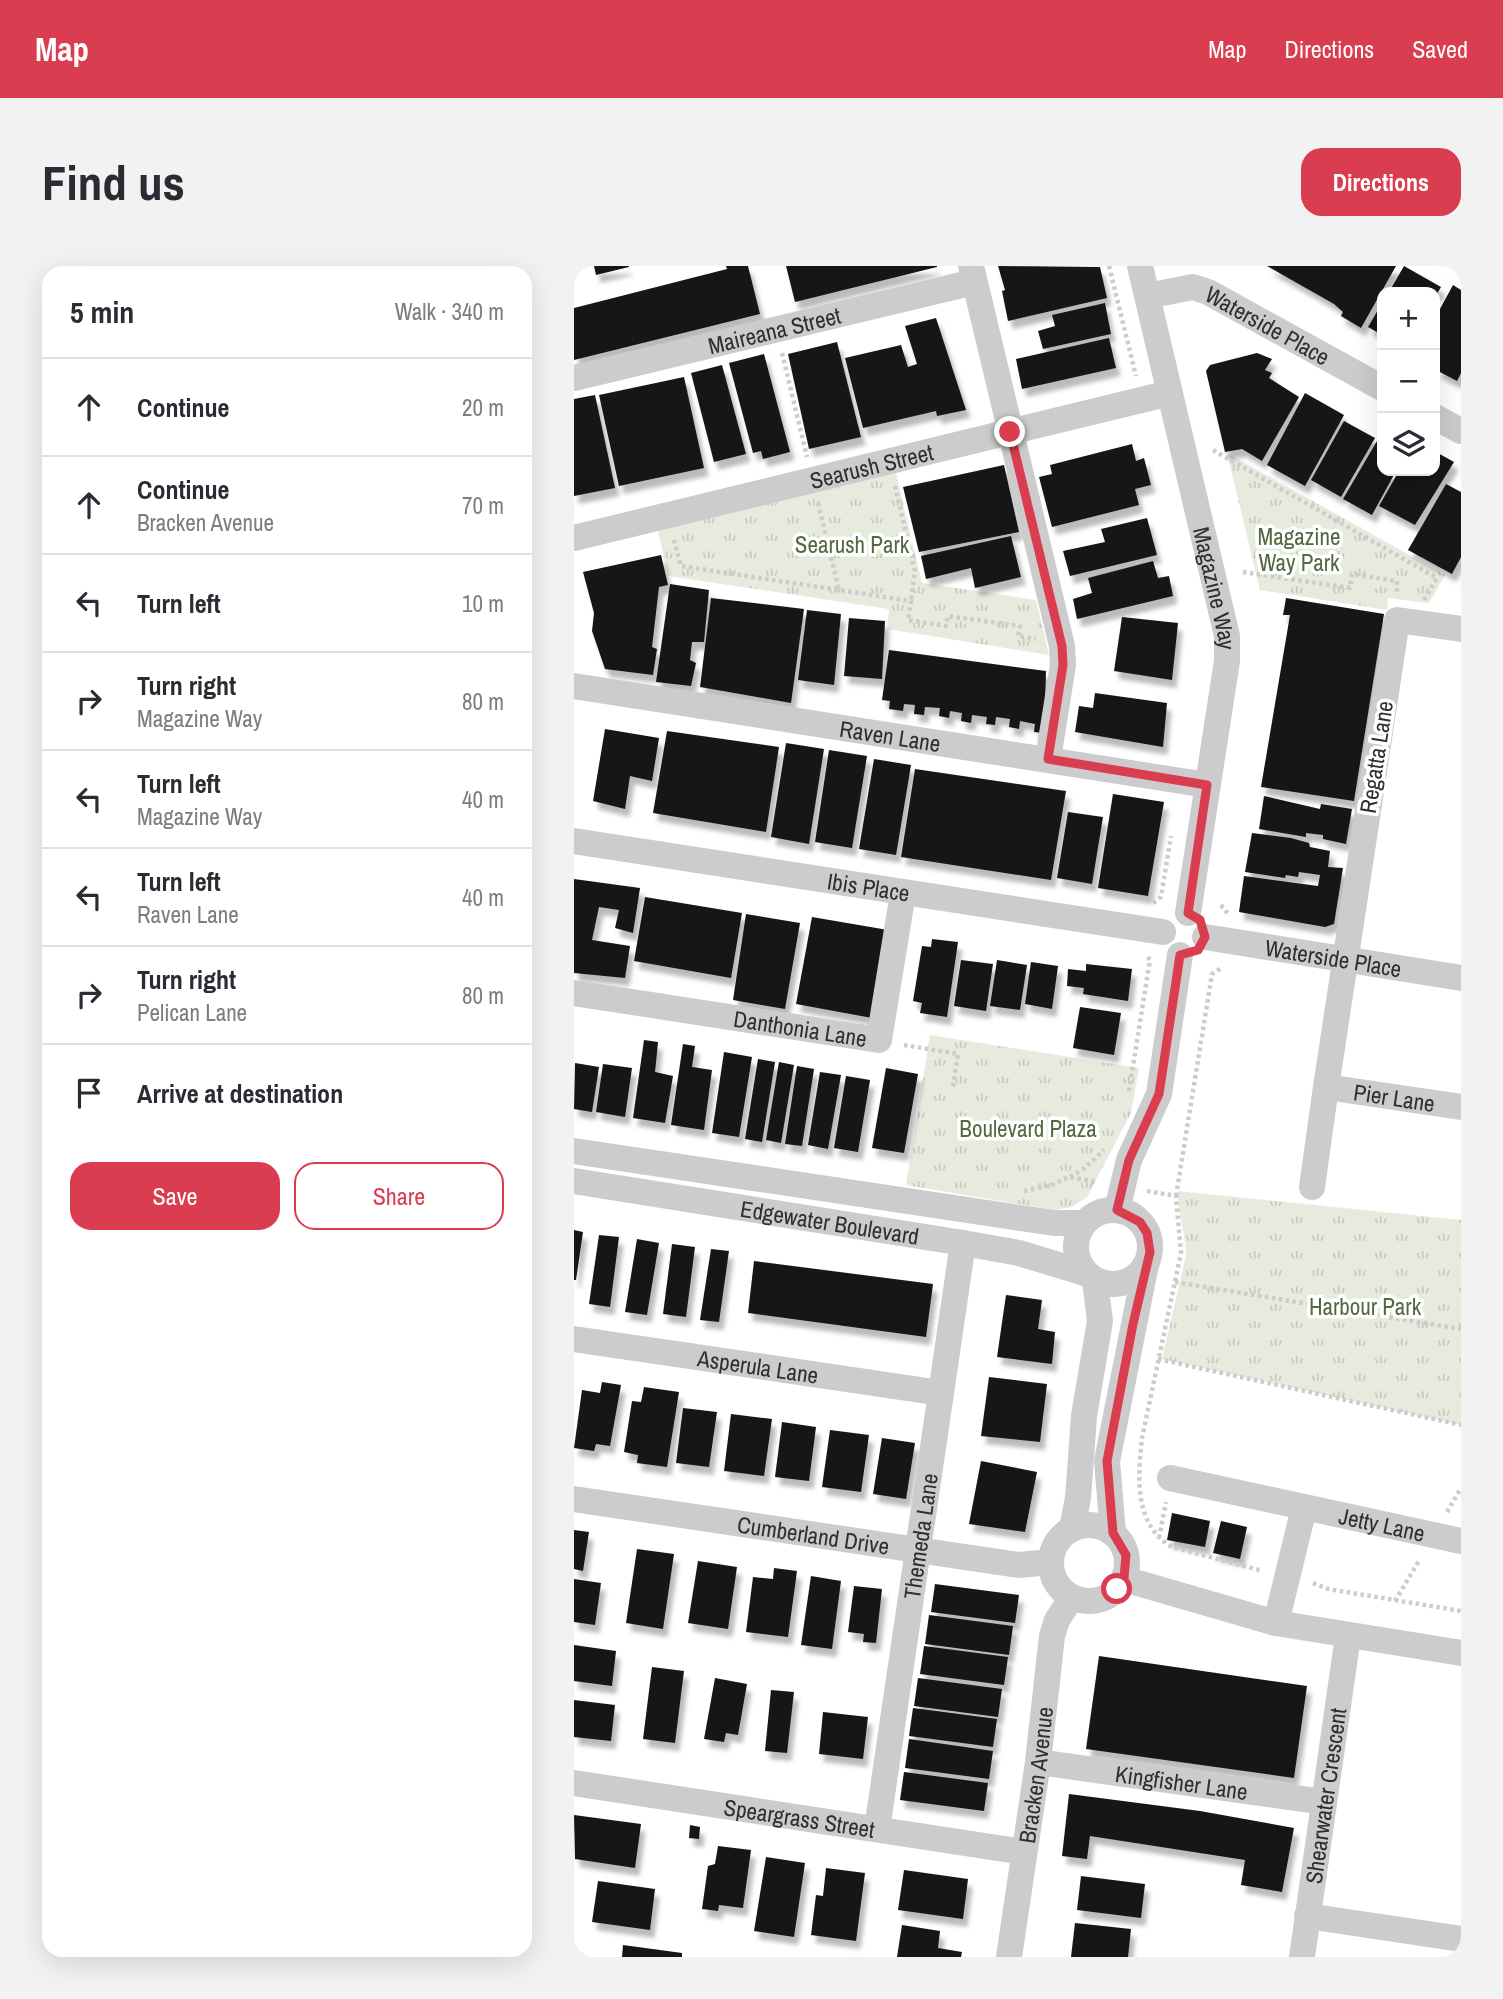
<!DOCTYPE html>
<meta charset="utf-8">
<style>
body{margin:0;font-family:"Archivo Narrow",sans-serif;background:#f2f2f3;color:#2b2b33}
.controls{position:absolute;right:21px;top:21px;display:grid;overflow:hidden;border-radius:14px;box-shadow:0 7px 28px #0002}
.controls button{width:63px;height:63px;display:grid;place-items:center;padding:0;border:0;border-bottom:2px solid #e1e1e2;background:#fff;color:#2b2b33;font:35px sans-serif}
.stop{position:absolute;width:21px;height:21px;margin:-16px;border:5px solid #db3d50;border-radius:50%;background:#fff}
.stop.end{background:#db3d50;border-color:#fff;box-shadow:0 2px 7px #0008}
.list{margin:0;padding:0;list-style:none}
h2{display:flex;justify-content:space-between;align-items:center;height:91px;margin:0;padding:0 28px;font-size:30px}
h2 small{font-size:23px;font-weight:400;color:#7c7c81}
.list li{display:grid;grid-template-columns:46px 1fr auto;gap:21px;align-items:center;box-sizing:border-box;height:98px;padding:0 28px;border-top:2px solid #e1e1e2}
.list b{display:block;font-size:26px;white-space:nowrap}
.list p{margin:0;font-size:23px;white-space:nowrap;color:#7c7c81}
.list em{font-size:23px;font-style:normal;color:#7c7c81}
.actions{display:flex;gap:14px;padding:21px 28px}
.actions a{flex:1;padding:16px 0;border:2px solid #db3d50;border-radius:21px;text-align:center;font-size:24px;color:#db3d50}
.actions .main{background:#db3d50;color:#fff}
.icon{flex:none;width:38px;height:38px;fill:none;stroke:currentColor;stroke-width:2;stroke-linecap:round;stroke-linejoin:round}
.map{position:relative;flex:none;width:887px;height:1691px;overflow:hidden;border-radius:21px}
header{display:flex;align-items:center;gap:42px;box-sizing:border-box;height:98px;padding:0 35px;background:#db3d50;color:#fff}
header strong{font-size:33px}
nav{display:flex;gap:38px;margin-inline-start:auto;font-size:24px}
.intro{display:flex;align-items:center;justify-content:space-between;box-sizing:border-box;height:168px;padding:0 42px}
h1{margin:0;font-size:49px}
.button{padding:18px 32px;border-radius:21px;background:#db3d50;color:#fff;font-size:24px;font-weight:700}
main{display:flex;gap:42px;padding:0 42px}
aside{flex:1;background:#fff;border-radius:21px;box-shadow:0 7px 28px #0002}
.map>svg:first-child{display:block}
.park{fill:url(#park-tufts)}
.building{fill:#161616;filter:url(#shadow)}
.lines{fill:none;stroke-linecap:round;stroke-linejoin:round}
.path{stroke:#ccc;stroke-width:4.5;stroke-dasharray:3.5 3.5;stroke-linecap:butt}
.minor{stroke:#ccc;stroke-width:26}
.route{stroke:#db3d50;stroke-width:9}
.labels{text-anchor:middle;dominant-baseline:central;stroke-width:7;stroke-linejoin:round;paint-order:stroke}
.street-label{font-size:23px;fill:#2f2f2f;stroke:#fff}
.park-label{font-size:23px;fill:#54693f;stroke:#fff}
</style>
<header>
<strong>Map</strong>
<nav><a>Map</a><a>Directions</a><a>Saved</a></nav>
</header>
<div class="intro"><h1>Find us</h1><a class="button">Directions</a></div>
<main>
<aside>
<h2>5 min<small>Walk · 340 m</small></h2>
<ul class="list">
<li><svg class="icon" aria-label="ahead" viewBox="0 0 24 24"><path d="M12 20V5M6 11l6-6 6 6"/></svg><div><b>Continue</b></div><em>20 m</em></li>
<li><svg class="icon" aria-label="ahead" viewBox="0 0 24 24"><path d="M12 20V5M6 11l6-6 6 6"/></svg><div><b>Continue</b><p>Bracken Avenue</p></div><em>70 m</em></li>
<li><svg class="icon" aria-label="left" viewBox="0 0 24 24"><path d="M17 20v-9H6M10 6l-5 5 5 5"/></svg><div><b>Turn left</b></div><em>10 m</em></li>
<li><svg class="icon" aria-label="right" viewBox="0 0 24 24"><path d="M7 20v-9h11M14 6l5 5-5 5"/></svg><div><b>Turn right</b><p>Magazine Way</p></div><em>80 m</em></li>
<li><svg class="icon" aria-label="left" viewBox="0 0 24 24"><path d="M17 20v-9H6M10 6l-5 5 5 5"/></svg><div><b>Turn left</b><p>Magazine Way</p></div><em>40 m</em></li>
<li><svg class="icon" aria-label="left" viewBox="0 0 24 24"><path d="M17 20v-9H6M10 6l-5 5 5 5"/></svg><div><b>Turn left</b><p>Raven Lane</p></div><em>40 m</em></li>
<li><svg class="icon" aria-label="right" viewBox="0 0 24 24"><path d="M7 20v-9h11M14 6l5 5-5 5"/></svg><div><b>Turn right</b><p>Pelican Lane</p></div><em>80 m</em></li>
<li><svg class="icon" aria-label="arrive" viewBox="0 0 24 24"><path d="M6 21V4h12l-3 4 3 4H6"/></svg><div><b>Arrive at destination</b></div></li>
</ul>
<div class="actions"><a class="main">Save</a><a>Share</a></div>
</aside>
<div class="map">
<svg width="887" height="1691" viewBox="0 0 887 1691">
<defs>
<pattern id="park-tufts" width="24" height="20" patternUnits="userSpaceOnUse" patternTransform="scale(1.75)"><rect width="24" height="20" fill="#e6ebde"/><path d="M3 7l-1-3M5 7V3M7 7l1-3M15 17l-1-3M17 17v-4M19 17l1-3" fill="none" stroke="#c6cabf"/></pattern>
<filter id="shadow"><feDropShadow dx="4.5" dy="8" stdDeviation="2" flood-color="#0004"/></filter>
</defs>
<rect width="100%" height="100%" fill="#fff"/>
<g class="park">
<polygon points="653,187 871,309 855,337 814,332 813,344 686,324"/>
<polygon points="322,207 348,317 462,334 475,389 313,363 315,343 94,310 84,264"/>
<polygon points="356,769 565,802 557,847 513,931 498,941 480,944 332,919"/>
<path d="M604,925L887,954V1159L588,1093L612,989C612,967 603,947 604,925Z"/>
</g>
<g class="building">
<polygon points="20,0 55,0 55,1 22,9"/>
<polygon points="152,0 174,0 186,48 0,94 0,42 153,3"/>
<polygon points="212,0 363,0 363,1 221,36"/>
<polygon points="424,0 526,1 533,32 434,55 428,25 431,24"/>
<polygon points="693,0 822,0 787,62 767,50 769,46 760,38"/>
<polygon points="830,0 867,21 861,31 861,26 815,26"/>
<polygon points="879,19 887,24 887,107 883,115 862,104 866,97 861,95 861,52"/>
<polygon points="531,37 537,68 469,83 464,65 481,60 478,49"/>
<polygon points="808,37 808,69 794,61"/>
<polygon points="362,52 392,144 363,150 362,145 289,162 271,92 327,79 334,101 343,98 331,60"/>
<polygon points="535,72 542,102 448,123 442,93"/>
<polygon points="263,76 287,171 235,183 214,88"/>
<polygon points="683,87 698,93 691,104 698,107 695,112 725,131 688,195 668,183 651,186 632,105 636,99"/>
<polygon points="190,88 216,186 189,193 187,185 179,187 155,97"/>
<polygon points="148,99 172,188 140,196 117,107"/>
<polygon points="110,111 130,202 45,220 25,129"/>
<polygon points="731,127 770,149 731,220 693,199"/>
<polygon points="21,129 41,222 0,230 0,133"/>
<polygon points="770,155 801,172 767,231 737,214"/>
<polygon points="803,175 808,178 808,205 822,205 798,249 769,233"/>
<polygon points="558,178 562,195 570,192 577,219 561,223 565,239 478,261 465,211 478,208 476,199"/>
<polygon points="862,186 880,196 841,259 805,240 825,205 861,205"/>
<polygon points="430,199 445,266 345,286 329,221"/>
<polygon points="872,218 887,226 887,291 878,308 834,284"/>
<polygon points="573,252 583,289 496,310 489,285 531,276 527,263"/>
<polygon points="437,270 447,311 401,322 397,302 352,313 347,290"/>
<polygon points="87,289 94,319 85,321 78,381 83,383 79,409 31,403 18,365 20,347 9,306"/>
<polygon points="579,295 584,312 595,310 599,330 503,353 499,333 518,327 514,312"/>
<polygon points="96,318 135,324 130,376 118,376 116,394 122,397 117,420 82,416"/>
<polygon points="137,332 230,343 217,437 126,421"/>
<polygon points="712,332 810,348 780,535 687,521 716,349 709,349"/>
<polygon points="233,344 267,348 260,419 224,414"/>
<polygon points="548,351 604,357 598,414 540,405"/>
<polygon points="275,352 311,355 308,413 270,410"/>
<polygon points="315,384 472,405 470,467 460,466 461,458 446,455 445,463 435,461 436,453 422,451 421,459 412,458 413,451 398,449 397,457 387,455 388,447 376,445 375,452 365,450 366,442 351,441 350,449 340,448 341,439 330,438 329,445 315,443 316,435 308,434"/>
<polygon points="521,427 593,437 589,481 501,466 505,440 519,442"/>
<polygon points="31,463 85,472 78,515 56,510 51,543 19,535"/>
<polygon points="93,465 205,481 192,566 79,547"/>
<polygon points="212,477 250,483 235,578 197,571"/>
<polygon points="255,484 293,490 278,582 241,576"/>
<polygon points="300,493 337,499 322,589 285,583"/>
<polygon points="341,503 492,525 477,614 327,591"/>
<polygon points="539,528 590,536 574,630 524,622"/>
<polygon points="690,530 746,543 747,538 778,543 772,578 749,573 749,569 732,567 732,571 685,563"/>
<polygon points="494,546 529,551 518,618 483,612"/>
<polygon points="678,567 717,572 735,577 736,581 756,585 754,601 769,602 760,658 751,661 665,646 670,610 744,620 746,609 725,606 724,611 712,609 711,612 671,606"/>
<polygon points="0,613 66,622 59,667 41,662 45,644 25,641 18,674 56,680 51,712 0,707"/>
<polygon points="71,631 168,647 157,712 60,695"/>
<polygon points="172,648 226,657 211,743 159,734"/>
<polygon points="238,651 314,664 298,752 222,738"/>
<polygon points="358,673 384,676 373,751 346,747 348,737 339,735 348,680 357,681"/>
<polygon points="387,694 419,698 412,745 380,740"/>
<polygon points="423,694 453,699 446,744 416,740"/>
<polygon points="457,696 484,700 478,743 451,738"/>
<polygon points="512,698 558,703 554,735 509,728 510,722 493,720 494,703 512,705"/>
<polygon points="506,741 547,747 540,789 499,782"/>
<polygon points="70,774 84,776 81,806 99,810 91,857 59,852"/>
<polygon points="109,778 121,780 118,801 138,804 130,864 97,859"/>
<polygon points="150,786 178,791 165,871 138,867"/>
<polygon points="184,793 201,796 188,876 171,873"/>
<polygon points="205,796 220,799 207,877 192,874"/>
<polygon points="1,797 25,801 18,846 0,843"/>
<polygon points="29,798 58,802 51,851 22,846"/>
<polygon points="223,800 240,803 228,880 211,878"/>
<polygon points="312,802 344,808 330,887 298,882"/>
<polygon points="246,806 267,809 254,883 234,879"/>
<polygon points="272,810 296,814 284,886 260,882"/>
<polygon points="0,964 9,966 2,1014 0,1014"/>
<polygon points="25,969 45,971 36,1041 15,1038"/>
<polygon points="63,973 85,977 73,1049 51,1046"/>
<polygon points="98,978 121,981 112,1051 89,1048"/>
<polygon points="137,983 155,985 145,1056 126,1054"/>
<polygon points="180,995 359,1018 352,1071 174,1047"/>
<polygon points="432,1029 468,1034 464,1063 481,1066 478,1098 423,1091"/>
<polygon points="415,1111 473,1118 466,1176 407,1170"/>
<polygon points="28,1116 47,1119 36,1180 22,1178 20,1185 0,1182 8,1124 26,1127"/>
<polygon points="70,1121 105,1126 93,1201 63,1197 64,1189 50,1186 58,1135 67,1136"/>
<polygon points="109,1142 143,1146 135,1201 102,1197"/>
<polygon points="157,1148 198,1153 190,1210 150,1205"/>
<polygon points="208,1156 242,1161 235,1215 201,1211"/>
<polygon points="256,1164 295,1169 287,1226 248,1221"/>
<polygon points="308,1172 341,1177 332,1233 299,1228"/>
<polygon points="407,1195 463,1206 451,1266 395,1258"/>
<polygon points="598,1247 636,1255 631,1281 593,1274"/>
<polygon points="647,1255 673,1261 666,1293 639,1287"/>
<polygon points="0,1264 15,1266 9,1305 0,1303"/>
<polygon points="63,1283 100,1288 89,1363 52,1357"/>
<polygon points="124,1295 163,1301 154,1363 114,1357"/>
<polygon points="200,1302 223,1305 214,1371 172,1366 179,1311 199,1313"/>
<polygon points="237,1310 267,1315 258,1383 227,1379"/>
<polygon points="0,1313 27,1317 21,1359 0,1356"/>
<polygon points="361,1318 445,1329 441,1357 357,1346"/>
<polygon points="280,1320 308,1323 302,1377 289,1376 290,1368 274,1366"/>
<polygon points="355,1349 439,1360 435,1389 351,1378"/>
<polygon points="0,1379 42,1385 38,1420 0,1415"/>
<polygon points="350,1380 434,1391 430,1419 346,1408"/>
<polygon points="525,1390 733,1420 720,1512 512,1483"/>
<polygon points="78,1401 110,1405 101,1477 69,1473"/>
<polygon points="141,1412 173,1418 164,1469 152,1467 150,1476 130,1473"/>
<polygon points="344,1412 428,1423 424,1451 340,1440"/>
<polygon points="197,1424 220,1426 213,1487 191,1485"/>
<polygon points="0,1434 41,1439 37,1475 0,1471"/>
<polygon points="339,1442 423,1453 419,1481 335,1470"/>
<polygon points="249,1446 294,1451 289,1493 245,1488"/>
<polygon points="335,1473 419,1485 415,1513 331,1502"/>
<polygon points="330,1506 414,1517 410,1545 326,1534"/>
<polygon points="495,1528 626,1545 720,1562 708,1626 667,1619 671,1594 516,1570 513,1593 488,1590"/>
<polygon points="0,1549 67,1558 61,1602 1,1593"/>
<polygon points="116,1559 126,1561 125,1573 115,1572"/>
<polygon points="144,1580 177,1584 169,1642 145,1639 144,1645 128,1643 134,1600 141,1598"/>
<polygon points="192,1591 231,1597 220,1671 180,1665"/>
<polygon points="252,1602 291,1607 282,1675 237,1669 242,1629 249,1630"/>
<polygon points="330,1604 394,1613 389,1653 324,1644"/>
<polygon points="507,1610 571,1618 567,1652 503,1644"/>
<polygon points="24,1615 81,1623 76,1664 18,1656"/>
<polygon points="501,1657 557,1663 554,1691 497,1691"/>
<polygon points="328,1659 366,1665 364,1682 388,1686 387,1691 323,1691"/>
<polygon points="49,1679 108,1687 108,1691 48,1691"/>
</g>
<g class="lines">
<g class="path">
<polyline points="535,0 562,110"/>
<polyline points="881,0 887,3"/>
<polyline points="208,87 233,191"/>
<polyline points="639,184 863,312 850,334"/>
<polyline points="321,220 341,305 337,335"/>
<polyline points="244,237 265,324"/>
<polyline points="100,274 107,300 337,335 334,354 372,360 374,350 446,360 444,370 462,373"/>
<polyline points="669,306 776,322 778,308 823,315 823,329"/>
<polyline points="579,637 587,631 597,570"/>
<polyline points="647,639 655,649"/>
<polyline points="330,779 384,788 379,821"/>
<polyline points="555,825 576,694 573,690"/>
<polyline points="496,911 511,902 530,884"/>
<polyline points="450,925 478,919 495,911 523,916"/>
<path d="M573,925L602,930L607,987L568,1172C564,1210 559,1258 598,1281L689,1305"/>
<polyline points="602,930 638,708 649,701"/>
<polyline points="601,1016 887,1063"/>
<polyline points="584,1093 887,1159"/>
<polyline points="873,1246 887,1222"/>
<polyline points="585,1272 592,1236"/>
<polyline points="739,1317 754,1323 887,1345"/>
<polyline points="821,1335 846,1293"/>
</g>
<g class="minor">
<polyline points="397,0 488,380 489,399 474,493"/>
<path id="s1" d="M566,0L653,370V395L614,647"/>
<path id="s2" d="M573,30L619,21L634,26L808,122"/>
<path id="s3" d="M0,112L400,16"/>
<polyline points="861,151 887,165"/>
<path id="s4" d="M0,272L596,127"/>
<path id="s5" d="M887,363L823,354L752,821L887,841"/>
<path id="s6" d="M0,420L633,519"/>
<path id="s7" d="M0,575L589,666"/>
<path id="s8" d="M631,671L887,712"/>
<path id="s9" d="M0,727L305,774L329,627"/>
<polyline points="0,885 480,957 510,957"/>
<path id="s10" d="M0,915L389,977L445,987L511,1007"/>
<polyline points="738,921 752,821"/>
<circle cx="539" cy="981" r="37"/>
<polyline points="543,944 555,894 585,828 606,689"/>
<path id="s11" d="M0,1073L367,1127"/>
<path id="s12" d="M596,1212L887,1275"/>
<path id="s13" d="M0,1233L444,1299L477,1296"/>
<circle cx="515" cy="1297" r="38"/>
<polyline points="498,1263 504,1232 510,1150 526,1055 521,1015"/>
<polyline points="539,1267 533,1195 572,998"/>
<polyline points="550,1313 702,1357 887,1387"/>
<polyline points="702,1357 730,1242"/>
<path id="s14" d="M464,1496L750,1536"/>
<path id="s15" d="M0,1517L450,1586"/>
<path id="s16" d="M303,1563L389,977"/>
<polyline points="733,1650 887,1673"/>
<path id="s17" d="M435,1691L464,1496L478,1370L483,1354L498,1331"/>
<path id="s18" d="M728,1691L774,1370"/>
</g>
</g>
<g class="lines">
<polyline class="route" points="436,166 488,380 489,399 474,493 633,519 614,647 626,654 631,671 624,684 606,689 585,828 555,894 543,944 566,956 573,967 576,986 559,1058 533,1195 539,1267 552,1289 550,1312 543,1323"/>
</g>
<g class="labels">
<g class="street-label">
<text stroke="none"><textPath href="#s2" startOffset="131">Waterside Place</textPath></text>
<text stroke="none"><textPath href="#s3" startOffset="206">Maireana Street</textPath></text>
<text stroke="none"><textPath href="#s4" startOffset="306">Searush Street</textPath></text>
<text stroke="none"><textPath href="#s1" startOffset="331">Magazine Way</textPath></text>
<text stroke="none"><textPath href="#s6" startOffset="320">Raven Lane</textPath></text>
<text transform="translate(802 491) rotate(-81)">Regatta Lane</text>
<text stroke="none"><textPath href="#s7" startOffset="298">Ibis Place</textPath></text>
<text stroke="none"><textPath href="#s8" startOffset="130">Waterside Place</textPath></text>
<text stroke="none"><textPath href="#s9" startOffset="229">Danthonia Lane</textPath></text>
<text stroke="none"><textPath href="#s5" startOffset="606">Pier Lane</textPath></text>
<text stroke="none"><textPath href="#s10" startOffset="259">Edgewater Boulevard</textPath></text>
<text stroke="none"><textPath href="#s11" startOffset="186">Asperula Lane</textPath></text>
<text stroke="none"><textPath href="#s12" startOffset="217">Jetty Lane</textPath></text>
<text stroke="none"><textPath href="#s13" startOffset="242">Cumberland Drive</textPath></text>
<text stroke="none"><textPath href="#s16" startOffset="296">Themeda Lane</textPath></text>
<text stroke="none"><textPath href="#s17" startOffset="184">Bracken Avenue</textPath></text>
<text stroke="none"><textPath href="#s14" startOffset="145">Kingfisher Lane</textPath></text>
<text stroke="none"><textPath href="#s18" startOffset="163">Shearwater Crescent</textPath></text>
<text stroke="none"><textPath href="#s15" startOffset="228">Speargrass Street</textPath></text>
</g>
<g class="park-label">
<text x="725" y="270">Magazine<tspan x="725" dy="26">Way Park</tspan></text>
<text x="278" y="278">Searush Park</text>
<text x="454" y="862">Boulevard Plaza</text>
<text x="791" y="1040">Harbour Park</text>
</g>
</g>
</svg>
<div class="controls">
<button>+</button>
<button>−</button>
<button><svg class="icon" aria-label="layers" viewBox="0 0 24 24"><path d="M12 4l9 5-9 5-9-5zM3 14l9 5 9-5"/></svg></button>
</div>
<div class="stop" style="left:543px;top:1323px"></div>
<div class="stop end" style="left:436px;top:166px"></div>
</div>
</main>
